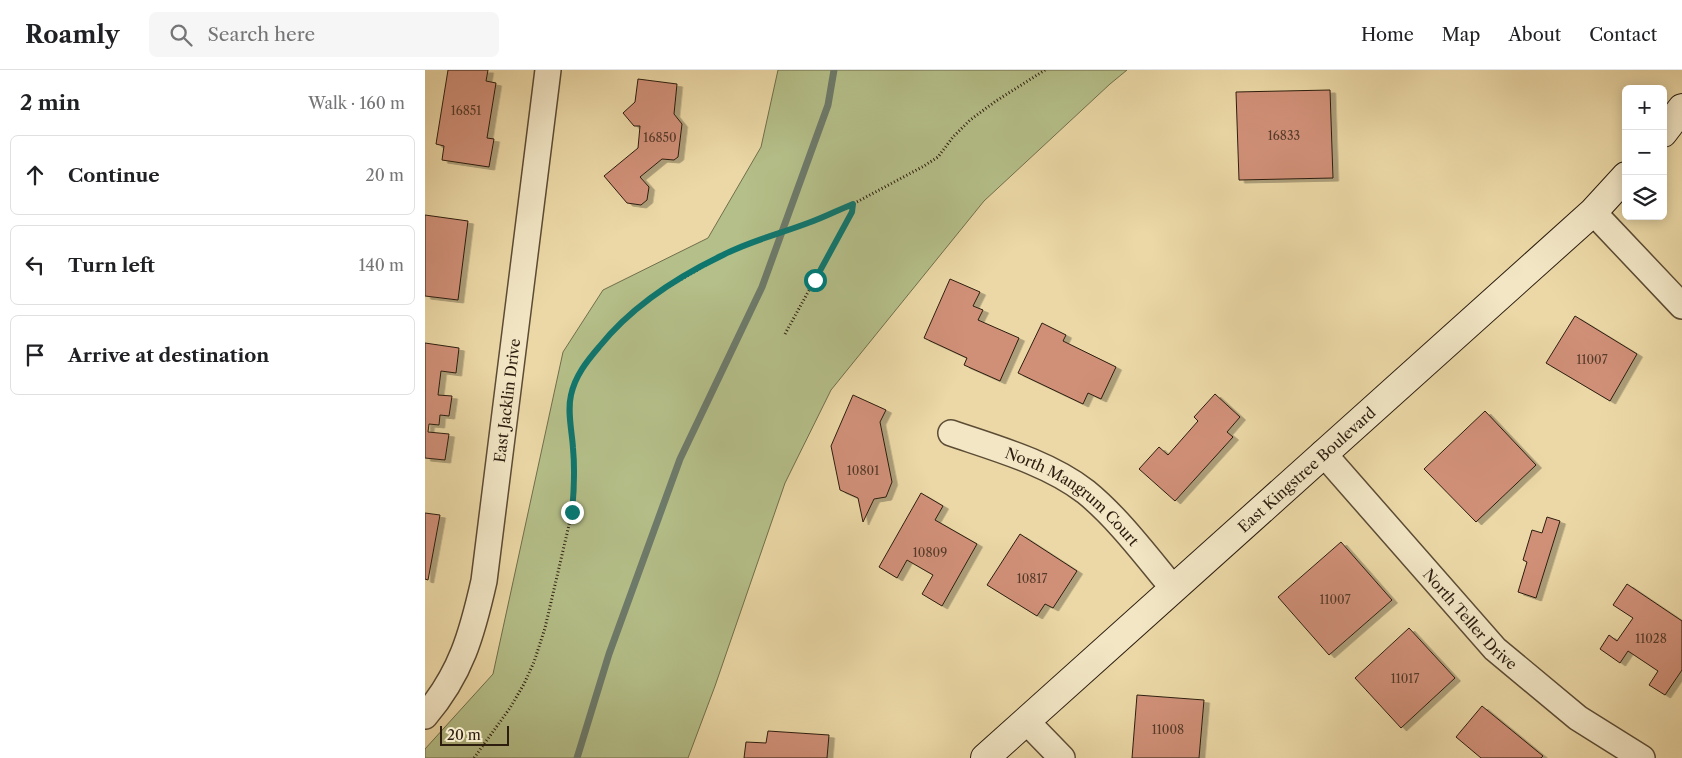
<!DOCTYPE html>
<meta charset="utf-8">
<style>
body{margin:0;font-family:"Libre Caslon Text",serif;background:#f6f6f6;color:#202124}
.controls{position:absolute;right:15px;top:15px;display:grid;overflow:hidden;border-radius:8px;box-shadow:0 2px 12px #0003}
.controls button{width:45px;height:45px;display:grid;place-items:center;padding:0;border:0;border-bottom:1px solid #e0e0e0;background:#fff;color:#202124;font:25px sans-serif}
.scale{position:absolute;left:15px;bottom:12px;width:69px;box-sizing:border-box;padding-left:5px;border:2px solid #2c1d0f;border-top:0;font-size:14px;line-height:18px;white-space:nowrap;color:#2c1d0f;-webkit-text-stroke:4px #f2e6c5;paint-order:stroke}
.stop{position:absolute;width:15px;height:15px;margin:-11px;border:4px solid #0f766e;border-radius:50%;background:#fff}
.stop.end{background:#0f766e;border-color:#fff;box-shadow:0 1px 5px #0008}
.list{margin:0;padding:0;list-style:none}
h2{display:flex;justify-content:space-between;align-items:center;height:65px;margin:0;padding:0 20px;font-size:21px}
h2 small{font-size:16px;font-weight:400;color:#757577}
.list li{display:grid;grid-template-columns:32px 1fr auto;gap:15px;align-items:center;box-sizing:border-box;height:80px;margin:0 10px 10px;padding:0 10px;border:1px solid #e0e0e0;border-radius:8px}
.list b{display:block;font-size:19px;white-space:nowrap}
.list em{font-size:16px;font-style:normal;color:#757577}
.icon{flex:none;width:28px;height:28px;fill:none;stroke:currentColor;stroke-width:2;stroke-linecap:round;stroke-linejoin:round}
.map{position:relative;flex:none;width:1257px;height:688px;overflow:hidden}
header{display:flex;align-items:center;gap:30px;box-sizing:border-box;height:70px;padding:0 25px;background:#fff;border-bottom:1px solid #e0e0e0}
header strong{font-size:24px}
nav{display:flex;gap:28px;margin-inline-start:auto;font-size:18px}
.search{width:350px;height:45px;background:#f6f6f6;display:flex;align-items:center;gap:12px;box-sizing:border-box;padding:0 18px;border-radius:8px;color:#757577;font-size:19px}
main{display:flex}
aside{flex:1;background:#fff}
.map>svg:first-child{display:block}
.green{fill:#b5bf89;stroke:#706e4c}
.lines{fill:none;stroke-linecap:round;stroke-linejoin:round}
.stream{stroke:#6d7b6b;stroke-width:7}
.building{fill:#d09078;stroke:#2c1d0f;filter:url(#shadow)}
.street-casing{stroke:#5c4c35;stroke-width:28}
.secondary-casing{stroke:#2c1d0f;stroke-width:30}
.path{stroke:#2c1d0f;stroke-width:3;stroke-dasharray:1 2.5;stroke-linecap:butt}
.street{stroke:#f2e6c5;stroke-width:25}
.secondary{stroke:#f2e6c5;stroke-width:28}
.route{stroke:#0f766e;stroke-width:6}
.labels{text-anchor:middle;dominant-baseline:central;stroke-width:4;stroke-linejoin:round;paint-order:stroke}
.number-label{font-size:12px;fill:#553a29}
.street-label{font-size:15px;fill:#2c1d0f;stroke:#f2e6c5}
</style>
<header>
<strong>Roamly</strong>
<div class="search"><svg class="icon" aria-label="search" viewBox="0 0 24 24"><circle cx="10" cy="10" r="6"/><path d="M15 15l6 6"/></svg>Search here</div>
<nav><a>Home</a><a>Map</a><a>About</a><a>Contact</a></nav>
</header>
<main>
<aside>
<h2>2 min<small>Walk · 160 m</small></h2>
<ul class="list">
<li><svg class="icon" aria-label="ahead" viewBox="0 0 24 24"><path d="M12 20V5M6 11l6-6 6 6"/></svg><div><b>Continue</b></div><em>20 m</em></li>
<li><svg class="icon" aria-label="left" viewBox="0 0 24 24"><path d="M17 20v-9H6M10 6l-5 5 5 5"/></svg><div><b>Turn left</b></div><em>140 m</em></li>
<li><svg class="icon" aria-label="arrive" viewBox="0 0 24 24"><path d="M6 21V4h12l-3 4 3 4H6"/></svg><div><b>Arrive at destination</b></div></li>
</ul>
</aside>
<div class="map">
<svg width="1257" height="688" viewBox="0 0 1257 688">
<defs>
<filter id="shadow"><feDropShadow dx="5.5" dy="3" stdDeviation="0" flood-color="#0004"/></filter>
</defs>
<rect width="100%" height="100%" fill="#ebd8a6"/>
<filter id="stains"><feTurbulence type="fractalNoise" baseFrequency=".004" numOctaves="4"/><feColorMatrix values="0 0 0 0 .2 0 0 0 0 .09 0 0 0 0 .02 0 0 0 .5 -.17"/></filter>
<radialGradient id="worn" r=".72"><stop offset=".6" stop-color="#630" stop-opacity="0"/><stop offset="1" stop-color="#630" stop-opacity=".3"/></radialGradient>
<polygon class="green" points="353,0 702,0 685,14 559,131 406,320 360,413 290,616 263,688 0,688 0,679 68,604 138,282 178,220 283,168 336,77"/>
<g class="lines">
<polyline class="stream" points="152,688 184,584 255,389 337,217 403,35 409,0"/>
</g>
<g class="building">
<polygon points="23,0 63,0 61,11 71,13 62,68 69,69 64,97 17,90 19,76 11,74"/>
<polygon points="213,9 252,14 249,44 257,54 253,87 249,90 237,89 215,107 224,117 222,130 216,135 202,133 179,106 213,78 215,56 209,56 198,43 210,32"/>
<polygon points="905,20 908,108 814,110 811,22"/>
<polygon points="0,145 43,151 33,230 0,226"/>
<polygon points="525,209 555,222 548,236 558,240 553,250 594,268 575,311 539,295 542,288 499,268"/>
<polygon points="1150,246 1212,284 1185,331 1121,293"/>
<polygon points="617,253 641,265 638,271 691,297 676,329 663,323 658,334 593,303"/>
<polygon points="0,273 34,278 31,303 16,301 13,325 27,326 24,346 15,345 14,355 4,354 3,362 24,364 20,390 0,388"/>
<polygon points="790,324 815,347 802,362 808,367 750,431 714,399 734,377 743,385 773,351 769,347"/>
<polygon points="428,325 461,340 455,352 467,412 461,427 449,429 438,452 433,428 415,420 406,376"/>
<polygon points="1060,341 1111,395 1051,452 999,399"/>
<polygon points="496,423 518,436 510,450 552,474 517,536 497,524 508,505 482,490 472,508 454,497"/>
<polygon points="0,443 15,445 3,510 0,509"/>
<polygon points="1122,447 1135,451 1111,528 1093,522 1102,492 1098,490 1107,460 1117,463"/>
<polygon points="595,464 652,501 628,538 620,534 612,546 562,515"/>
<polygon points="916,472 967,530 904,585 853,527"/>
<polygon points="1202,514 1257,551 1257,600 1240,625 1224,615 1233,601 1203,581 1195,593 1175,579 1184,565 1192,571 1208,548 1188,535"/>
<polygon points="984,558 1030,608 976,658 930,608"/>
<polygon points="712,625 779,630 774,688 707,688"/>
<polygon points="1057,636 1118,686 1116,688 1056,688 1031,667"/>
<polygon points="343,661 404,665 402,688 319,688 321,672 341,673"/>
</g>
<g class="lines">
<defs>
<g id="street">
<polyline points="1168,142 1257,236"/>
<path id="s1" d="M526,363C570,378 624,393 661,422C693,448 722,487 748,518"/>
<path id="s2" d="M898,383L1070,579L1153,648L1217,688"/>
<path id="s3" d="M0,646C36,604 47,564 59,511L123,0"/>
<polyline points="601,651 637,688"/>
</g>
<g id="secondary">
<polyline points="1238,63 1257,38"/>
<path id="s4" d="M560,688L1168,142L1201,106"/>
</g>
</defs>
<use href="#street" class="street-casing"/>
<use href="#secondary" class="secondary-casing"/>
<g class="path">
<polyline points="360,264 427,142 428,134"/>
<polyline points="49,688 85,638 99,614 109,592 120,558 147,442 149,405 145,344 145,326 152,308 161,293 186,263 210,239 241,218 298,185 342,166 383,153 428,134 499,96 513,87 528,67 545,50 571,31 620,0"/>
</g>
<use href="#street" class="street"/>
<use href="#secondary" class="secondary"/>
</g>
<g class="lines">
<path class="route" d="M147,442C149,421 150,400 148,378C147,361 142,342 146,325C150,306 162,291 174,277C206,237 252,207 298,185C325,171 354,164 383,153C398,148 413,140 428,134L427,142L390,210"/>
</g>
<g class="labels">
<g class="number-label">
<text x="41" y="40">16851</text>
<text x="859" y="65">16833</text>
<text x="235" y="67">16850</text>
<text x="1167" y="289">11007</text>
<text x="438" y="400">10801</text>
<text x="505" y="482">10809</text>
<text x="607" y="508">10817</text>
<text x="910" y="529">11007</text>
<text x="1226" y="568">11028</text>
<text x="980" y="608">11017</text>
<text x="743" y="659">11008</text>
</g>
<g class="street-label">
<text stroke="none"><textPath href="#s3" startOffset="331">East Jacklin Drive</textPath></text>
<text stroke="none"><textPath href="#s4" startOffset="432">East Kingstree Boulevard</textPath></text>
<text stroke="none"><textPath href="#s1" startOffset="139">North Mangrum Court</textPath></text>
<text stroke="none"><textPath href="#s2" startOffset="222">North Teller Drive</textPath></text>
</g>
</g>
<rect width="100%" height="100%" filter="url(#stains)"/>
<rect width="100%" height="100%" fill="url(#worn)"/>
</svg>
<div class="controls">
<button>+</button>
<button>−</button>
<button><svg class="icon" aria-label="layers" viewBox="0 0 24 24"><path d="M12 4l9 5-9 5-9-5zM3 14l9 5 9-5"/></svg></button>
</div>
<div class="scale">20 m</div>
<div class="stop" style="left:390px;top:210px"></div>
<div class="stop end" style="left:147px;top:442px"></div>
</div>
</main>
